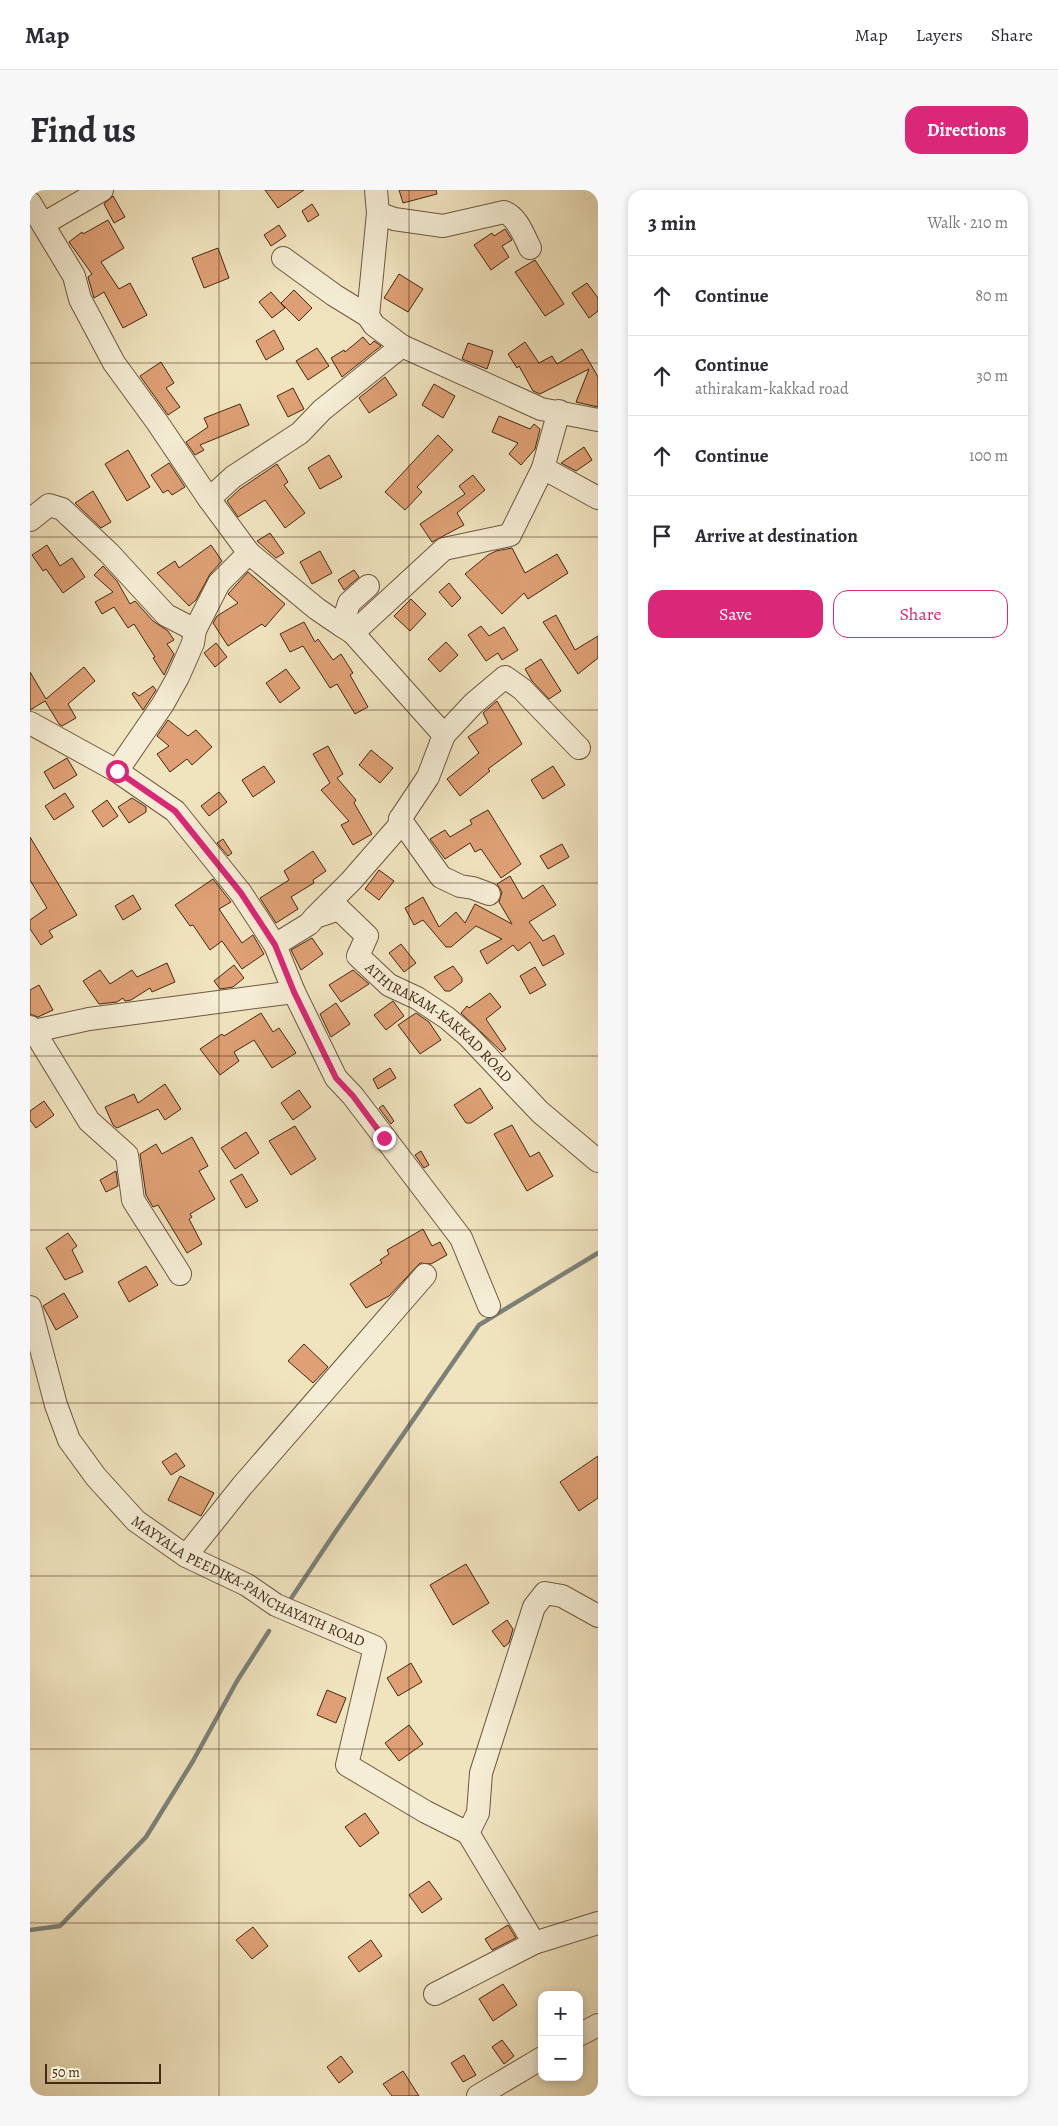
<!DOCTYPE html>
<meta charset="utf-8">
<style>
body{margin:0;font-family:Alegreya,serif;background:#f7f7f7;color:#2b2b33}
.controls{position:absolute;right:15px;bottom:15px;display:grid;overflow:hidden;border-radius:10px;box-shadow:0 2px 8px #0003}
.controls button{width:45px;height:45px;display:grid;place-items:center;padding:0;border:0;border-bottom:1px solid #e1e1e2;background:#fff;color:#2b2b33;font:25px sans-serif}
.scale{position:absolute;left:15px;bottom:12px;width:116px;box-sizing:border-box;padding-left:5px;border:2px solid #442914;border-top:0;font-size:14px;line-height:18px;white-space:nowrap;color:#442914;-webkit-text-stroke:4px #f5edd5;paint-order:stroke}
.stop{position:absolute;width:15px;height:15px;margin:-11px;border:4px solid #db2777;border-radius:50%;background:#fff}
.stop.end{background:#db2777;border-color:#fff;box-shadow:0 1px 5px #0008}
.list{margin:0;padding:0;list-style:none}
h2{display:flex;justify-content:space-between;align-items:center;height:65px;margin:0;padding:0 20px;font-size:21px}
h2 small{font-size:16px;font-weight:400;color:#7c7c81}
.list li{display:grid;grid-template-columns:32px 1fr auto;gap:15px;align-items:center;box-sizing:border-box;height:80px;padding:0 20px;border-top:1px solid #e1e1e2}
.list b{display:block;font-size:19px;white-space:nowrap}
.list p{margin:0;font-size:16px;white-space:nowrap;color:#7c7c81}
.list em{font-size:16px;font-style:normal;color:#7c7c81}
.actions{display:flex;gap:10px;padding:15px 20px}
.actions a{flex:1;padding:11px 0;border:1px solid #db2777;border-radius:15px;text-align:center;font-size:18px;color:#db2777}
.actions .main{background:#db2777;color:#fff}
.icon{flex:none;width:28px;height:28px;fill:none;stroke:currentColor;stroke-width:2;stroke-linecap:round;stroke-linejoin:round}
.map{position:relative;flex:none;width:568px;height:1906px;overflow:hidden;border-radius:15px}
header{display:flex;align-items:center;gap:30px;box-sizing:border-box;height:70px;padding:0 25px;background:#fff;border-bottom:1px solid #e1e1e2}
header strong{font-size:24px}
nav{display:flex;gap:28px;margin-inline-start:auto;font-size:18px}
.intro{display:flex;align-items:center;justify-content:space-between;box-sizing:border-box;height:120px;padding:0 30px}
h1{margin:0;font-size:35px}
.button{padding:12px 22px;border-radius:15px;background:#db2777;color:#fff;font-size:18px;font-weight:700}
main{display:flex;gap:30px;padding:0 30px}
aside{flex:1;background:#fff;border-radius:15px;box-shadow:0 2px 8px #0003}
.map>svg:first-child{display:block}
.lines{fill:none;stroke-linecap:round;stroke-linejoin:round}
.stream{stroke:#7b8179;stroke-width:4.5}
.building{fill:#dea074;stroke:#442914}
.minor-casing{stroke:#6f583f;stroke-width:24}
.minor{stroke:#f5edd5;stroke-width:22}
.route{stroke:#db2777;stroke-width:6}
.grid{fill:none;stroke:#442914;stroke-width:1;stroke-opacity:0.55}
.labels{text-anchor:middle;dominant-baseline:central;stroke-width:5;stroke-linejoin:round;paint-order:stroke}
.street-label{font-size:15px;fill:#442914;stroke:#f5edd5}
</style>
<header>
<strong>Map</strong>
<nav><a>Map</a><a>Layers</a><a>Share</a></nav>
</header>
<div class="intro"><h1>Find us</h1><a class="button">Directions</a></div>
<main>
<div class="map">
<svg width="568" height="1906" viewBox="0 0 568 1906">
<rect width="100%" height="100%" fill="#f0e4bf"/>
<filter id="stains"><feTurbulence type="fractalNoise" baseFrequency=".004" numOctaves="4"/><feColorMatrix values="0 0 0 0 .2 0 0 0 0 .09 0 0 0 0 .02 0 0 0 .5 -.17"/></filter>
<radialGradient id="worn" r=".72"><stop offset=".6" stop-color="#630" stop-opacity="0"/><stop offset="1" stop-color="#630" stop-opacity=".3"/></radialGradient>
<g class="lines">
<g class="stream">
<polyline points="258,1413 306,1341 449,1135 568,1063"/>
<polyline points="0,1740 30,1736 116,1647 163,1571 207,1491 239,1441"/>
</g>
</g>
<g class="building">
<polygon points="235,0 274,0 248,18"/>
<polygon points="369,0 406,0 407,4 373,13"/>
<polygon points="83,6 95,27 84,33 74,14"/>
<polygon points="282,14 289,25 278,32 272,21"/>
<polygon points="78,30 94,58 71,72 89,99 100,93 117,125 93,138 74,102 64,108 58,87 62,84 39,52 52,42 53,44"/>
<polygon points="249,35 256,46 241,56 234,45"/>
<polygon points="475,39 482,50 472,56 479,67 461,80 444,55 462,43 464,46"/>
<polygon points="188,58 199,88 174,98 162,68"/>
<polygon points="505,70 534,114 515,126 485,82"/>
<polygon points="369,84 393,99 378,122 354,108"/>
<polygon points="557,93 568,108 568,121 559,128 542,103"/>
<polygon points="264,100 282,118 269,131 251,113"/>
<polygon points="241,102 255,118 242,128 229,112"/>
<polygon points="244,140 254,159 236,170 226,151"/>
<polygon points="333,147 340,155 344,151 351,156 312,187 301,168 314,160 315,162"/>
<polygon points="495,152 509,173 522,166 527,174 552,159 568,187 568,217 546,212 559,179 510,204 503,201 489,176 487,178 478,164"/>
<polygon points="438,153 463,161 457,179 432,169"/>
<polygon points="287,158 299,176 278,190 266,171"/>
<polygon points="131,172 144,193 136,198 150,217 138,225 110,186"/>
<polygon points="355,187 367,205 339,223 329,208"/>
<polygon points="404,194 425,206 413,228 392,215"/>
<polygon points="263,198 274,219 258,227 247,206"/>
<polygon points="210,214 219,235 170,255 174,260 165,265 156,252 178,237 174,228"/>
<polygon points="469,226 500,239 504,234 510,239 505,259 491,275 479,264 488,253 462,242"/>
<polygon points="408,245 423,260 387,297 392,302 375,320 355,302"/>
<polygon points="554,257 562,270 546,281 531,273"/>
<polygon points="98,260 120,297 97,311 75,274"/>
<polygon points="299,265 312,287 290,299 278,278"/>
<polygon points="139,273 155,297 142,305 138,300 133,303 121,285"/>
<polygon points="247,274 258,292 254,295 275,323 255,338 235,310 208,327 197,311 210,299"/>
<polygon points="443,285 455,300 427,323 434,335 402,352 390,334 435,304 429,296"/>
<polygon points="63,301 81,332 71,338 45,313"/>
<polygon points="240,343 254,363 246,368 227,351"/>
<polygon points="17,355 30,376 42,368 55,387 33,403 16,379 13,381 2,365"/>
<polygon points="181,355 192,371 180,384 166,410 159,416 127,383 145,371 149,378"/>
<polygon points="482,358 495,383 527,364 538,383 498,409 494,403 472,424 435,384 458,365 466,361"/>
<polygon points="290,361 302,383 282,394 270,372"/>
<polygon points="73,376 87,391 100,414 105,411 123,431 138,441 144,450 137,454 144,464 134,485 123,468 125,467 104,434 98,438 84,417 72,424 65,412 83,402 64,385"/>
<polygon points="324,380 329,387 314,400 308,390"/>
<polygon points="218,382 255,414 235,437 232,434 198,456 183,433 187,426 208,413 198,404"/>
<polygon points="419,393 431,408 422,417 409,402"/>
<polygon points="381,409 396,424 380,441 364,426"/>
<polygon points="526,425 545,460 568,446 568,468 548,484 513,432"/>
<polygon points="274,432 285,452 288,449 303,470 311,464 323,483 320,485 338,517 325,524 307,494 300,498 273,456 260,462 250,444"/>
<polygon points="451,436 459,446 474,437 488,460 472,470 468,463 456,471 438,445"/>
<polygon points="416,452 428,465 410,482 398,469"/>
<polygon points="186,453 197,467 185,477 174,463"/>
<polygon points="511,469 531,501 519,509 502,491 495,479"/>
<polygon points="54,477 65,491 38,514 46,528 32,536 29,534 15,511 0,520 0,482 16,509"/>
<polygon points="256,479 270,498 250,513 236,493"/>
<polygon points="123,496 126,500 113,520 102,504 104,502 109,506"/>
<polygon points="467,511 492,554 458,579 460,581 430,606 417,589 449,563 438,547 458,533 453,523"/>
<polygon points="138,530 158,546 166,540 182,557 162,575 157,569 140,582 127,564 139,556 127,546"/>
<polygon points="298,556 313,584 307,588 326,610 324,613 342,644 323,655 311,635 319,631 291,600 300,593 283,564"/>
<polygon points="341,560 363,578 350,593 329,575"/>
<polygon points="37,568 47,585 24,599 14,582"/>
<polygon points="234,576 245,592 223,607 212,590"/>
<polygon points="523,576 535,595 513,609 501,590"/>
<polygon points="189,602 197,612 179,626 171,616"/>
<polygon points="35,603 44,617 24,630 15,616"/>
<polygon points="102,608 116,617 116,622 99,633 88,617"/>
<polygon points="77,610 88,626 73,637 62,621"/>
<polygon points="458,620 491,674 471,688 451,659 445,662 440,653 415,669 400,649 415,640 420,647 442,634 440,630"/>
<polygon points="0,647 47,725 19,741 23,747 11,755 0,739 0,730 17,718 0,690"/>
<polygon points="193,649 202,663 198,666 187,653"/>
<polygon points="532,654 539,667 518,679 510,666"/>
<polygon points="283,661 296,681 283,690 284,693 261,707 268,719 246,733 230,708 259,690 254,681"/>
<polygon points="349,680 364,691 349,710 335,699"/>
<polygon points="480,686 493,709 513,695 526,715 499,732 513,751 524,745 534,764 513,776 500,752 488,761 483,755 457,774 450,761 472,749 446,736 421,757 416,757 393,730 384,735 375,718 393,707 409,737 426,722 435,733 445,714 482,734 469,712 472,702 467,694"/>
<polygon points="183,689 201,712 189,719 212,753 223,745 234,764 212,779 192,751 180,760 163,735 160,736 145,715"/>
<polygon points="103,705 111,719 93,730 85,716"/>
<polygon points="282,748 293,764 271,780 261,760"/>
<polygon points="371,754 386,773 374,782 359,763"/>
<polygon points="137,773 145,792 122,802 120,798 101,810 95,811 93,808 87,812 69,814 53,791 70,780 80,794 102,780 107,787"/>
<polygon points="204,775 214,788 203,797 190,799 184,791"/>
<polygon points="423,776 432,788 432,792 420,801 415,801 404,787"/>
<polygon points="505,777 516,795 500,804 490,786"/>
<polygon points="323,780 339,794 311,812 299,795"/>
<polygon points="9,795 23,820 8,827 0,824 0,800"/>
<polygon points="460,803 471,817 456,829 476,859 472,862 431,823 437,816 439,818"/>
<polygon points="363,811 374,826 356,840 344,825"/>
<polygon points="306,813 320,834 301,847 290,824"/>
<polygon points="231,823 243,842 249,838 266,863 242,878 224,850 204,862 209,871 190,885 170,859 192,844 194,846"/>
<polygon points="386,823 399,832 411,850 390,864 368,835"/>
<polygon points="360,878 366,888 348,899 343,889"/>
<polygon points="135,894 151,919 135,930 128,919 87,938 83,935 75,917 104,904 108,913"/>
<polygon points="450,898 463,918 441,933 436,933 424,915"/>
<polygon points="269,900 281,917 263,930 251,913"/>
<polygon points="14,911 24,925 6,938 0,930 0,921"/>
<polygon points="353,915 364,931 361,934 349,918"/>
<polygon points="482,935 500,967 509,962 523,986 497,1001 464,944"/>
<polygon points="265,936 286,969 261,985 239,951"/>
<polygon points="216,942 229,963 205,979 191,958"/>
<polygon points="162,947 178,976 169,981 185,1009 160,1024 162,1027 159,1029 172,1054 157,1063 128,1015 123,1017 116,1005 110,964 126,954 132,964"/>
<polygon points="391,961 399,975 394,978 385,965"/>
<polygon points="86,981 88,996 76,1002 70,990"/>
<polygon points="212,984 228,1011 216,1018 200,991"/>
<polygon points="393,1039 402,1056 410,1052 417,1065 401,1074 390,1073 359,1106 336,1118 320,1094 352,1073 350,1070 359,1064 357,1060"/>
<polygon points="38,1043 47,1056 42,1060 53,1082 35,1090 16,1058"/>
<polygon points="116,1076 128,1095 99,1112 88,1092"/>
<polygon points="34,1103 48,1127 26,1140 13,1116"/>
<polygon points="274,1154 298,1177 283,1193 258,1171"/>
<polygon points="146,1263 155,1276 141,1285 132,1272"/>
<polygon points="568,1266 568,1308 549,1321 530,1292"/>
<polygon points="150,1286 184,1303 171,1326 138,1310"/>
<polygon points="436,1374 459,1413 423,1435 400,1395"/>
<polygon points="477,1430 483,1439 479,1453 474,1457 462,1441"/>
<polygon points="381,1473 392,1492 368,1506 357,1488"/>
<polygon points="297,1500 316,1508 306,1533 287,1525"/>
<polygon points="379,1535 393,1554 369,1571 355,1553"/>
<polygon points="335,1623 349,1643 330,1657 315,1637"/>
<polygon points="399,1691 412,1709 392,1723 379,1705"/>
<polygon points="478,1735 486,1748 462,1760 455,1749"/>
<polygon points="223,1737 238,1756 222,1769 206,1750"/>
<polygon points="341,1750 352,1766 329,1782 318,1767"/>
<polygon points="473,1794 487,1815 463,1831 449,1809"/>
<polygon points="472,1850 484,1866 474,1874 462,1857"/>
<polygon points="434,1865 446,1885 433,1892 421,1873"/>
<polygon points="311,1866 323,1882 309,1893 297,1877"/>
<polygon points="373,1881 389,1906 362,1906 353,1894"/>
</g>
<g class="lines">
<defs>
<g id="minor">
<polyline points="346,0 348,23 338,126 344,135 372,156 511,219 568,230"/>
<polyline points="0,13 44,86 50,109 84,173 127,232 179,309"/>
<path d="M348,23L364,29L413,36L474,22C487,26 494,46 500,58"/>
<polyline points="13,34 72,0"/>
<polyline points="253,68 304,105 338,126"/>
<polyline points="513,278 568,308"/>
<polyline points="0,330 19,315 32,319 79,363 136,425 165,440"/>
<polyline points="219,363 179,309 203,287 270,243 292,220 372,156"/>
<polyline points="312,436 323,443 414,545 443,514 475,487 492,499 549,558"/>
<polyline points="323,443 414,359 480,345 513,278 529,221"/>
<path id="s1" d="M0,533L87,581L145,621L211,703L245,755L279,734L285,727L309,719L337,746L328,766L359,795L387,808L417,828L438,846L510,922L568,971"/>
<polyline points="87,581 133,514 148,487 163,453 165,440 189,393 219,363 287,419 312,436 319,413 338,396"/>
<polyline points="370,629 411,687 430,696 443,698 459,704"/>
<polyline points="288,724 321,691 369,636 370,629 398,587 414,545"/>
<polyline points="245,755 264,802 306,888 323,906 431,1048 459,1116"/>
<polyline points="0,837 4,841 59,829 264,802"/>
<polyline points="4,841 59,931 97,965 103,1010 150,1084"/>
<path id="s2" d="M0,1117L26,1215L39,1250L66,1287L106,1331L156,1366L217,1395L246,1415L345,1457L317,1575L396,1622L438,1643"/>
<polyline points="156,1366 212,1296 395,1085"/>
<polyline points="438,1643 448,1623 451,1583 504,1417 515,1403 532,1406 568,1426"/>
<polyline points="504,1753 568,1733"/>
<polyline points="405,1804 504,1753 438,1643"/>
<polyline points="549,1845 568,1835"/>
<polyline points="448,1906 512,1868"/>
</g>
</defs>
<use href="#minor" class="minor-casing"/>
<use href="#minor" class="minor"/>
</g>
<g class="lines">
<polyline class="route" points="87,581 145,621 211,703 245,755 264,802 306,888 323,906 354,948"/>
</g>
<path class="grid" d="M189,0V1906M379,0V1906M0,173H568M0,347H568M0,520H568M0,693H568M0,866H568M0,1040H568M0,1213H568M0,1386H568M0,1559H568M0,1733H568"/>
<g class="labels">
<g class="street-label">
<text stroke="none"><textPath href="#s1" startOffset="578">ATHIRAKAM-KAKKAD ROAD</textPath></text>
<text stroke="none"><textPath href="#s2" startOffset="372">MAYYALA PEEDIKA-PANCHAYATH ROAD</textPath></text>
</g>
</g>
<rect width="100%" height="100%" filter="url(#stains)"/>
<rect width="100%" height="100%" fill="url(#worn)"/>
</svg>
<div class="controls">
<button>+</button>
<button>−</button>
</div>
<div class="scale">50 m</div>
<div class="stop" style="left:87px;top:581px"></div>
<div class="stop end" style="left:354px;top:948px"></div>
</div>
<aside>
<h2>3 min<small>Walk · 210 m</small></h2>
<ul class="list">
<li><svg class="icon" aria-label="ahead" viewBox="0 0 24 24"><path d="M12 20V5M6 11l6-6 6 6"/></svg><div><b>Continue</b></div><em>80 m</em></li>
<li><svg class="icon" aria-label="ahead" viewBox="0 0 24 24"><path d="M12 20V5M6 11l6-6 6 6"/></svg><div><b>Continue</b><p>athirakam-kakkad road</p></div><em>30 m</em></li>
<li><svg class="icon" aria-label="ahead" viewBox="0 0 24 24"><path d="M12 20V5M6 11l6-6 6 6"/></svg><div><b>Continue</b></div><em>100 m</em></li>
<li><svg class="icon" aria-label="arrive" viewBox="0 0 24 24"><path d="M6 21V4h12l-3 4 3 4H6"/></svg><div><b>Arrive at destination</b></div></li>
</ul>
<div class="actions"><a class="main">Save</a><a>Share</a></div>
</aside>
</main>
